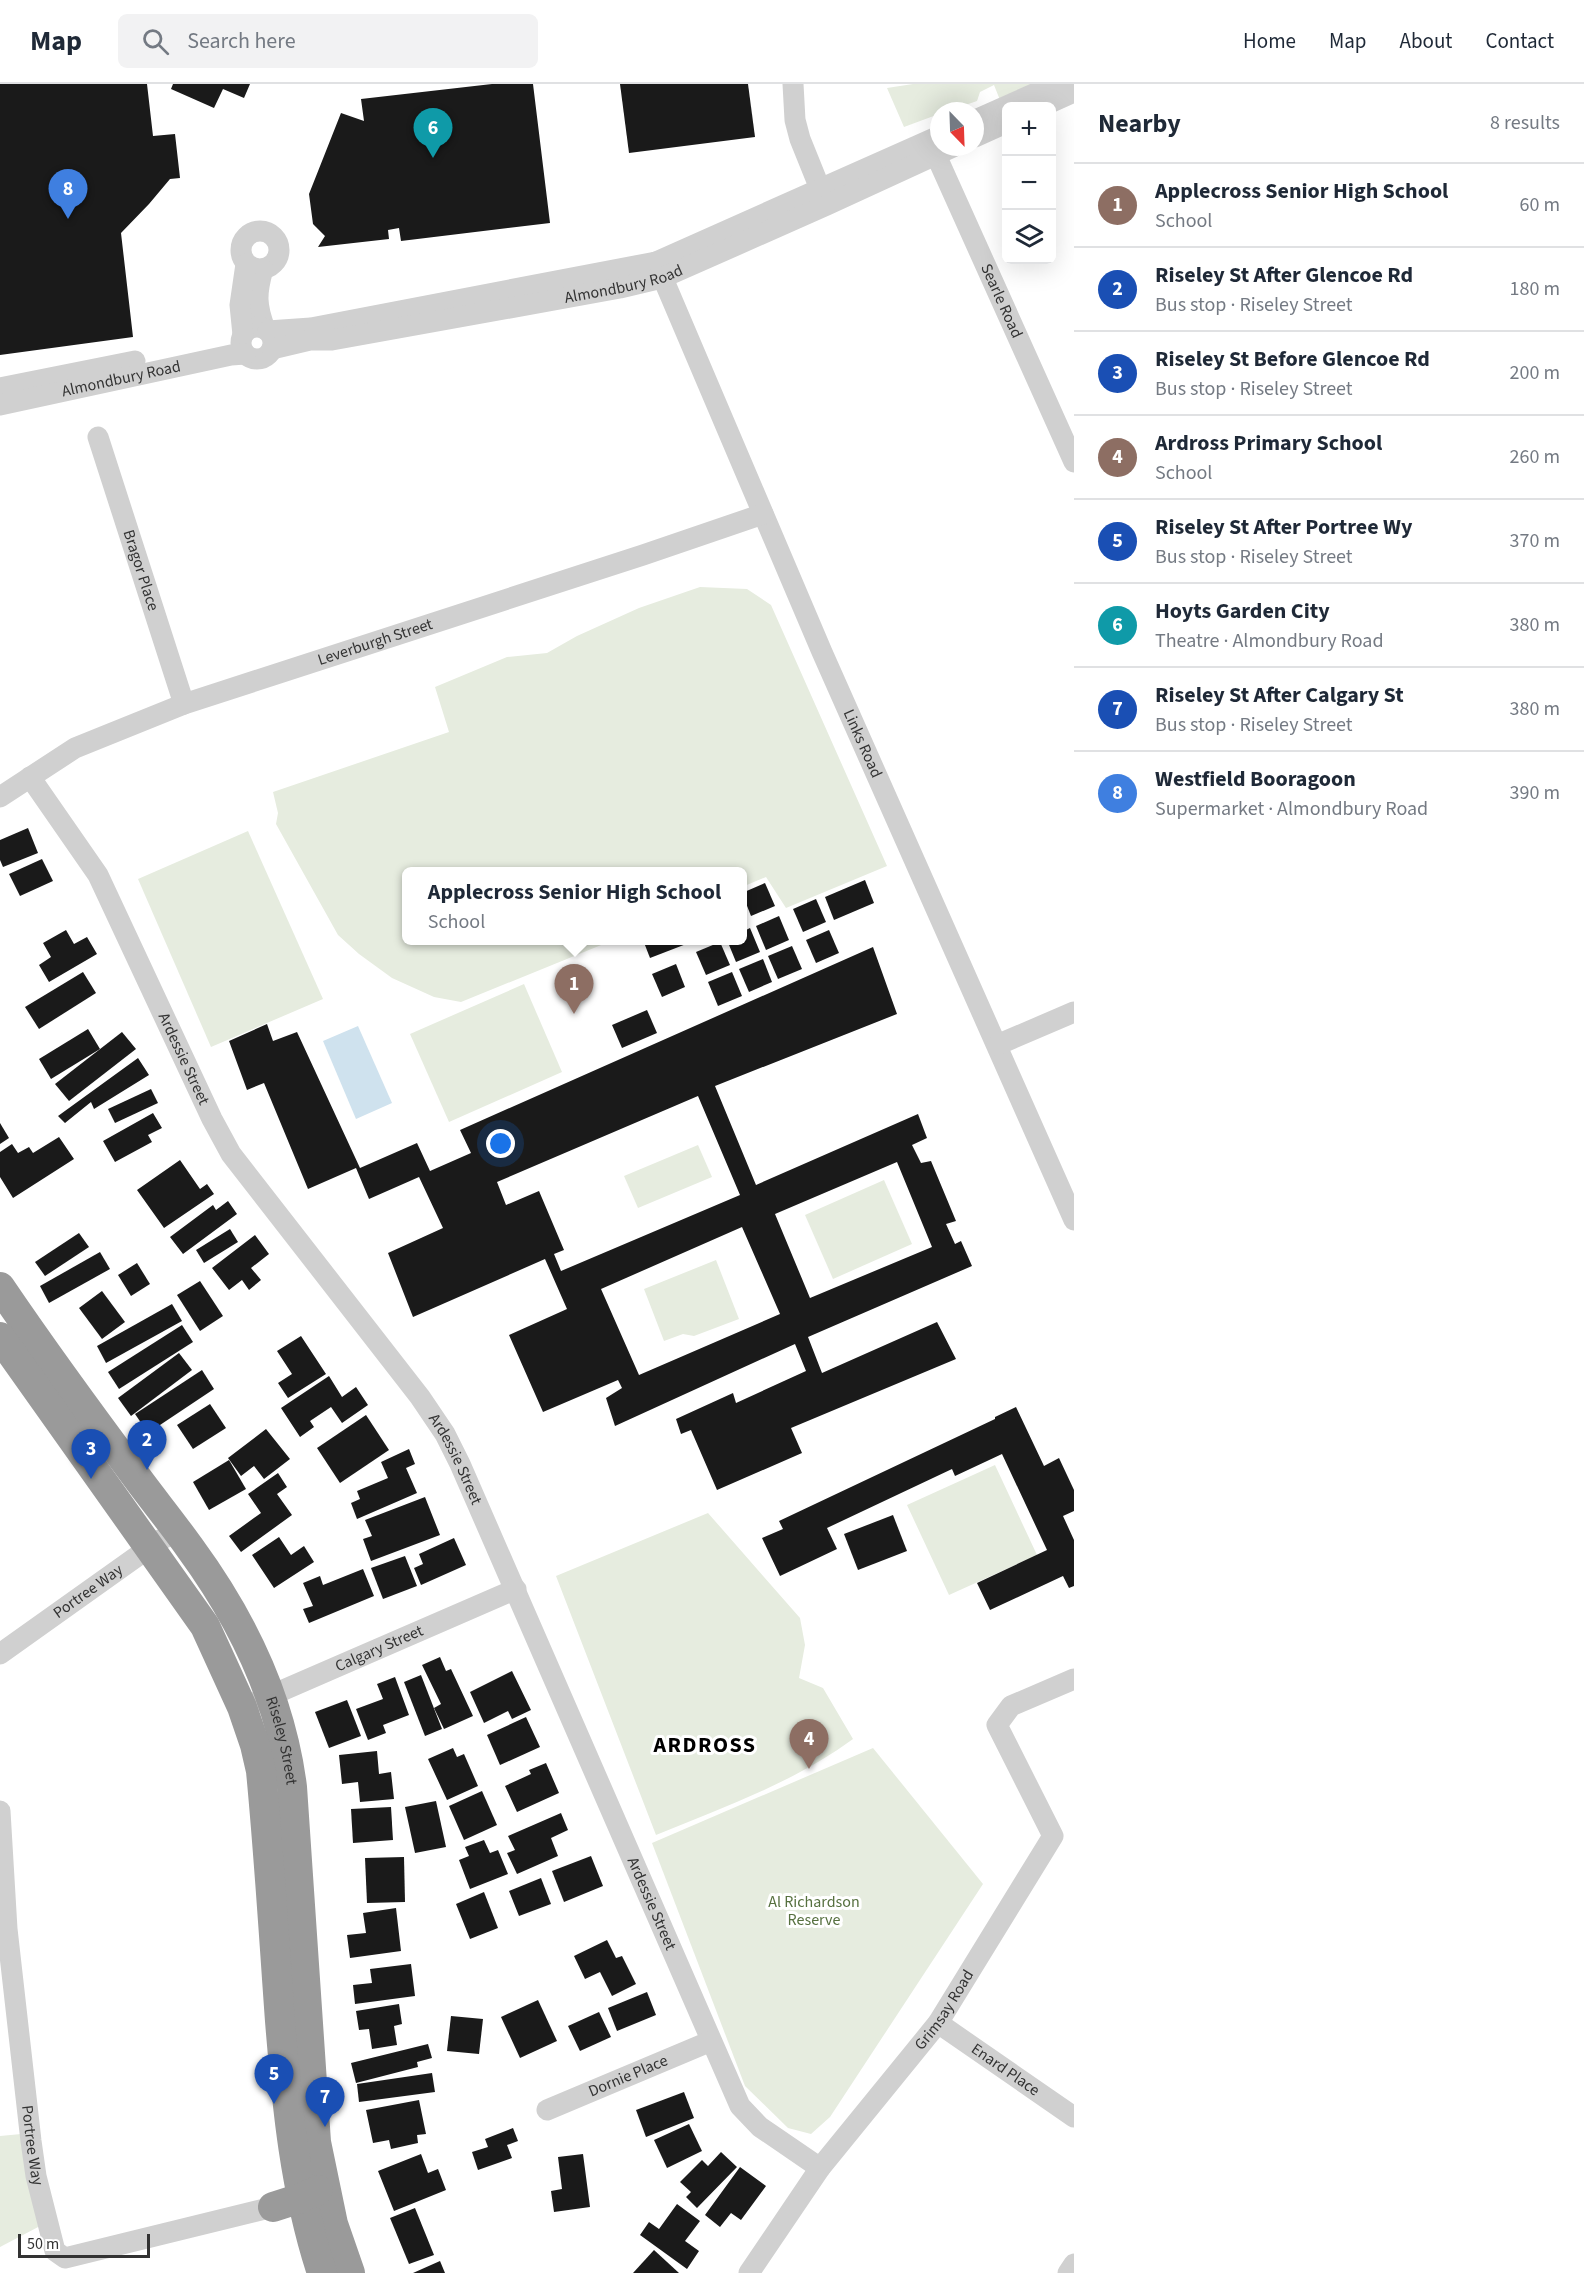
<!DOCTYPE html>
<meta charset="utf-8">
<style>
body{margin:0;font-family:"Source Sans 3",sans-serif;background:#f2f2f3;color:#1f2937}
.controls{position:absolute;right:18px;top:18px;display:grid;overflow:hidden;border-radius:9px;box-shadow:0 6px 24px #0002}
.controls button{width:54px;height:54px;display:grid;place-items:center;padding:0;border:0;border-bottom:2px solid #e0e1e3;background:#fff;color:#1f2937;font:30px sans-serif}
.compass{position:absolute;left:930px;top:18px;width:54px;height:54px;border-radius:50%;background:#fff;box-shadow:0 6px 24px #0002;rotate:157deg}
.scale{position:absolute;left:18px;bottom:15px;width:132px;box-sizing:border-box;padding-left:6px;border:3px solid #333;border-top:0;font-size:16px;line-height:21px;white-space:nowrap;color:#333;-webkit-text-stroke:4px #fff;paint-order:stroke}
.you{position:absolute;left:501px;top:1060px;width:21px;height:21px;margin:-15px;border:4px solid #fff;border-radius:50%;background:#1a73e8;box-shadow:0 0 0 9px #1a73e833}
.badge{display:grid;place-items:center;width:39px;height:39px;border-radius:50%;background:#e63946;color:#fff;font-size:20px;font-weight:700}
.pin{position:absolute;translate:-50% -50px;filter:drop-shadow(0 2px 3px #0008)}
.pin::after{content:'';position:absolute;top:32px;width:21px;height:18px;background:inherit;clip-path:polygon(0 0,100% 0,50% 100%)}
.popup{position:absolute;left:402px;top:783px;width:345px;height:78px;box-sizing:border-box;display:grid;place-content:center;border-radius:9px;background:#fff;filter:drop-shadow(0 2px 4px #0005);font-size:20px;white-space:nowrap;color:#747a83}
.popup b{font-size:22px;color:#1f2937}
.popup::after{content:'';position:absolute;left:50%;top:100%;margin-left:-12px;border:12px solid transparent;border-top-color:#fff}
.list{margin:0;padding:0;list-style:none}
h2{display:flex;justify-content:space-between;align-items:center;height:78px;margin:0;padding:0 24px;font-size:26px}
h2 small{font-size:20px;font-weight:400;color:#747a83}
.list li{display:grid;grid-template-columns:39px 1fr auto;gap:18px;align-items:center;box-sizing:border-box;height:84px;padding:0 24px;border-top:2px solid #e0e1e3}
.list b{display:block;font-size:22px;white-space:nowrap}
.list p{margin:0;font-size:20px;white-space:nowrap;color:#747a83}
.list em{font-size:20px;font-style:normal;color:#747a83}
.icon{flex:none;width:33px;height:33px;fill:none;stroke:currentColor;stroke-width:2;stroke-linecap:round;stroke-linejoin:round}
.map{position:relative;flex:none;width:1074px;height:2189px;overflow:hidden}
header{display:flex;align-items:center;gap:36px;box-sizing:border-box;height:84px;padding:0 30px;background:#fff;border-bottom:2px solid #e0e1e3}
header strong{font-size:28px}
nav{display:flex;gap:33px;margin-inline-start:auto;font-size:21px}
.search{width:420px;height:54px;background:#f2f2f3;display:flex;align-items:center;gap:15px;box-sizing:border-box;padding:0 21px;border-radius:9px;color:#747a83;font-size:22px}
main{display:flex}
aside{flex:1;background:#fff}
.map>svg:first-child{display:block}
.green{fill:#e6ecdf}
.water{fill:#cfe2ee}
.building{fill:#1a1a1a;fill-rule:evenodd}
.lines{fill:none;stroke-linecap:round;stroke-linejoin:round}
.minor{stroke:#d0d0d0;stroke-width:21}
.highway{stroke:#9a9a9a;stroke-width:30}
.labels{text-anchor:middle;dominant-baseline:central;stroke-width:6;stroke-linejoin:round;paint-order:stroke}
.street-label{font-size:16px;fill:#333;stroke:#fff}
.park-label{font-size:16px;fill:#56703f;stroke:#fff}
.district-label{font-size:22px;font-weight:bold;letter-spacing:1.5px;fill:#000;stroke:#fff}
</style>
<header>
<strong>Map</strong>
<div class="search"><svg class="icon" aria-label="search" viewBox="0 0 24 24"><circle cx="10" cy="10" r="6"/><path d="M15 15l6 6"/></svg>Search here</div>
<nav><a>Home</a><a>Map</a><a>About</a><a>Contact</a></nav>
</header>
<main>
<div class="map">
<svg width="1074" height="2189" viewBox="0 0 1074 2189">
<rect width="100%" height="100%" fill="#fff"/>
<g class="green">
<polygon points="913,0 1036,0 1000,16 994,1 980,8 977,17 948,27 939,27 939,30 904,43 887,4"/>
<polygon points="700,503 747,505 771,521 887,782 786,824 766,793 742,803 742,788 406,788 406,856 611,857 461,918 434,913 392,894 359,870 338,851 276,740 278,729 273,708 449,648 435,603 507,573 547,569 577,552 639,524"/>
<polygon points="248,747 323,915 211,963 138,795"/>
<polygon points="524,900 562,988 449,1038 410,950"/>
<polygon points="698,1061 712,1093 638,1124 624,1092"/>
<polygon points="884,1096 912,1160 833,1195 805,1131"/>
<polygon points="716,1176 739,1235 694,1252 683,1250 664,1257 644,1205"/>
<polygon points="995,1381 1037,1471 949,1511 907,1421"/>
<path d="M708,1429L800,1534L805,1561L799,1594L823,1604L853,1655C793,1699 724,1723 656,1751L556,1492Z"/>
<polygon points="873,1664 983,1800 830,2033 811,2050 788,2044 745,2002 652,1759"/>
<polygon points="32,2049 42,2141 0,2163 0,2052"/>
</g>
<polygon class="water" points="358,942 392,1019 356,1035 323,957"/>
<g class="building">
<polygon points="0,0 147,0 153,52 175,50 180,94 170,95 149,120 121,149 133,253 0,271"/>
<polygon points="173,0 250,0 244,14 223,5 214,24 171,5"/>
<polygon points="492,0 533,0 550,139 401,157 399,144 388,146 389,155 318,163 325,152 313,140 309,110 341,29 364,37 361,15"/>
<polygon points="620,0 748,0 755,53 629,69"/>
<polygon points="28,744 38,769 3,783 0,776 0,756"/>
<polygon points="42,775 53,797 20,812 9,790"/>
<polygon points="865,796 874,819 834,836 825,813"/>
<polygon points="765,799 775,822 751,832 742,809"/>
<polygon points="816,815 826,838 803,848 793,825"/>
<polygon points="779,832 789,856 766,866 756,842"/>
<polygon points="750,844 760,868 736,878 727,856 742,856 742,848"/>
<polygon points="66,846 74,860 87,853 97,870 49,898 39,881 51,873 43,859"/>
<polygon points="829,846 839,869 816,879 806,856"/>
<polygon points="643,856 694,856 694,857 650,874"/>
<polygon points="720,858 730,881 706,891 696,868"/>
<polygon points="792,862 802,885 778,895 768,872"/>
<path d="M873,863L897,930L715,1002L756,1101L918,1030L927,1054L912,1061L921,1079L931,1077L956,1137L946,1140L955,1160L961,1157L972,1182L808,1253L822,1289L937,1238L956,1275L791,1344L802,1369L717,1406L691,1346L681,1350L676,1335L733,1309L736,1319L806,1287L795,1260L615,1342L606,1314L622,1304L618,1296L543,1328L509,1251L567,1225L545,1175L413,1233L388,1169L443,1144L419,1093L369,1115L356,1084L308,1105L264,999L247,1006L229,957L267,940L273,957L297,948L360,1084L417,1059L430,1087L471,1069L460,1046ZM698,1012L740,1111L561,1187L554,1170L564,1166L539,1107L506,1121L497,1098ZM897,1078L932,1163L810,1214L775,1130ZM742,1143L780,1230L639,1291L601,1205Z"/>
<polygon points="763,875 772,898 749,908 739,885"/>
<polygon points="676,880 685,903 662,913 652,890"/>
<polygon points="83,888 96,909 39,945 25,923"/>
<polygon points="732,888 742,912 718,922 708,898"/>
<polygon points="647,926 657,949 622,964 612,941"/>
<polygon points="88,945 100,965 51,995 39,975"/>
<polygon points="122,948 136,965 69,1017 55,1000"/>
<polygon points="138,974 149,991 94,1025 91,1018 65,1039 58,1032"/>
<polygon points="151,1005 158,1019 115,1039 108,1025"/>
<polygon points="153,1029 162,1044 148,1051 152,1058 115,1078 103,1057"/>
<polygon points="0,1039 9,1054 0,1060"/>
<polygon points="59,1053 74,1075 13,1114 0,1093 0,1068 12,1060 18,1069 29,1063 33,1069"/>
<polygon points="180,1076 200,1105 207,1100 214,1110 164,1144 137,1106"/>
<polygon points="228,1117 237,1130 183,1170 170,1153 213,1121 216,1126"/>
<polygon points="230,1145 238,1158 204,1179 196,1166"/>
<polygon points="79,1149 89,1163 45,1192 35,1178"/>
<polygon points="255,1151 269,1170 251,1184 261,1196 249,1206 242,1196 229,1206 212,1184"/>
<polygon points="100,1168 110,1185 49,1219 40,1202"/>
<polygon points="137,1179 150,1200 131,1212 118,1191"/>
<polygon points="200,1197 223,1232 200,1247 177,1211"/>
<polygon points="102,1207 125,1238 102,1255 79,1224"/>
<polygon points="172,1220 182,1237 106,1279 97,1262"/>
<polygon points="182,1241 193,1258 119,1305 108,1288"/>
<polygon points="301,1252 326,1290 288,1314 278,1299 292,1290 277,1267"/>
<polygon points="179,1269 192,1286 131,1332 118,1314"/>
<polygon points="202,1286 214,1305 148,1349 135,1330"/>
<polygon points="329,1292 342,1313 356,1303 368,1321 342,1339 331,1323 310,1337 314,1343 300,1353 281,1324"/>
<polygon points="210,1320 226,1344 193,1365 177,1341"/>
<polygon points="1016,1323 1044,1382 1059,1374 1074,1406 1074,1427 1063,1432 1074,1456 1074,1502 1069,1504 1063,1492 990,1526 977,1499 1047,1466 1002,1370 955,1392 952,1385 827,1444 837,1465 780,1492 762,1454 783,1445 779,1437 995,1335 995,1333"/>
<polygon points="366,1331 389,1366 340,1399 317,1364"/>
<polygon points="266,1345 290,1375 264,1395 254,1382 241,1392 228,1374"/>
<polygon points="409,1365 415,1380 406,1384 417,1409 357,1435 351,1419 360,1415 357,1407 388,1394 381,1378"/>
<polygon points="229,1376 246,1405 209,1426 193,1398"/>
<polygon points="278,1389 287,1403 277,1410 292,1431 241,1468 229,1452 261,1429 248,1410"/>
<polygon points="425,1413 440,1451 371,1477 363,1455 372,1452 365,1436"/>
<polygon points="893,1431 907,1467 858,1486 844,1450"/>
<polygon points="279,1453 291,1471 304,1462 314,1478 274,1504 252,1471"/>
<polygon points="454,1454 466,1481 421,1501 414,1484 423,1480 419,1470"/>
<polygon points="405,1472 417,1502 383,1515 371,1484"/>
<polygon points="363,1485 374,1512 309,1539 303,1525 313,1522 303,1499 320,1492 323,1501"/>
<polygon points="440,1573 446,1587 451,1585 473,1632 444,1645 434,1624 441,1620 422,1581"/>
<polygon points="512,1587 531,1626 512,1635 508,1627 484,1639 470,1608"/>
<polygon points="421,1591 442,1645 425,1652 404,1598"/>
<polygon points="395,1593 409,1631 383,1641 386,1649 368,1656 356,1625 383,1615 377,1600"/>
<polygon points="347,1616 361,1652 329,1664 315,1628"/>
<polygon points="526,1633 540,1663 500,1681 487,1651"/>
<polygon points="453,1664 457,1673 464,1670 478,1702 447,1716 428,1675"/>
<polygon points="377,1667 379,1690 391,1688 394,1715 360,1718 358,1698 342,1700 339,1671"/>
<polygon points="546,1679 559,1709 517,1728 505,1702 531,1690 529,1686"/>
<polygon points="482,1707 497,1741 464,1756 449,1722"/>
<polygon points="436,1717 446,1763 415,1769 405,1723"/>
<polygon points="391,1723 393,1756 353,1759 351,1725"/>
<polygon points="561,1729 568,1746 551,1754 558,1772 517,1790 507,1769 515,1766 508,1752"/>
<polygon points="484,1756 490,1769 498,1766 508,1790 470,1805 459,1776 469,1772 465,1763"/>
<polygon points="591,1772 603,1802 564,1818 552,1787"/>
<polygon points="404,1773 405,1818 367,1819 365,1774"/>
<polygon points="541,1794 551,1820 519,1832 509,1807"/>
<polygon points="484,1808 498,1844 470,1855 456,1820"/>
<polygon points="396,1824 401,1867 350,1874 347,1851 366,1849 363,1829"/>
<polygon points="607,1856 616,1874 622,1872 636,1900 612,1912 600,1888 585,1895 574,1872"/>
<polygon points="411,1880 415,1912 355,1920 353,1901 372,1899 370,1885"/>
<polygon points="647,1908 656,1931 617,1947 608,1924"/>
<polygon points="538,1916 557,1957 520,1974 501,1933"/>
<polygon points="399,1920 402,1940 394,1942 397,1961 372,1965 369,1945 359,1946 356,1927"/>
<polygon points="599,1928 611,1953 580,1967 568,1942"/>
<polygon points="451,1932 483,1935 479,1970 447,1967"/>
<polygon points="428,1960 432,1974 417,1978 418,1983 356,1999 351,1979"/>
<polygon points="432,1989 435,2008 359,2018 357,2000"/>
<polygon points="684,2008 694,2034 646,2053 636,2026"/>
<polygon points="419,2016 426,2050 417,2051 418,2059 391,2065 389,2056 373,2059 366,2026"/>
<polygon points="689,2040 702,2067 667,2084 654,2056"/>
<polygon points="513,2044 518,2057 507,2061 512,2074 478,2086 472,2068 488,2063 485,2055"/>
<polygon points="721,2068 737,2083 697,2124 686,2113 691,2108 680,2098 702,2076 708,2082"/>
<polygon points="421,2070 428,2089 438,2085 446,2106 394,2127 378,2087"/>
<polygon points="583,2070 590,2123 554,2128 551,2107 562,2105 558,2073"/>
<polygon points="740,2083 766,2102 741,2136 731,2129 720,2143 705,2131"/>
<polygon points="677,2120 700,2137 685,2157 699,2167 687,2185 640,2151 649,2138 659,2145"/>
<polygon points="415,2124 434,2171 409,2180 390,2134"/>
<polygon points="654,2166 679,2189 633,2189"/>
<polygon points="440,2177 445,2189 413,2189"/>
</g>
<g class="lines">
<g class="minor">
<polyline points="793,0 795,36 800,55 825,117"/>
<polyline points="1043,22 1074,8"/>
<polyline points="975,36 1056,0"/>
<polyline points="975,53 1006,39"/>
<path id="s1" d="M931,60L1074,378"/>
<circle cx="260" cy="166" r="19"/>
<path id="s2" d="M656,178L822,568L1074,1136"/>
<path d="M263,185C256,210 256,221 265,245"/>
<circle cx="257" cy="259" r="16"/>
<polyline points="268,247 311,244 656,178 939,52"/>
<polyline points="243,251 240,221 246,180"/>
<path id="s3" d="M272,265L310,256H332L620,204L662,194L827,121L953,63"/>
<polyline points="0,304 135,277"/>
<path id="s4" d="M0,321L231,271L245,270"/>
<path id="s5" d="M98,353L184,620"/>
<path id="s6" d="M30,693L98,791L212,1035L231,1070L420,1313L445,1350L460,1380L740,2022L760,2043L820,2084"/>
<path id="s7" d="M0,713L75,664L184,620L643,471L763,430"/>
<polyline points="997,961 1074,928"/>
<path id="s8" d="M0,1570L160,1456L178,1448"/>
<path id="s9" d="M258,1617L516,1505"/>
<path id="s10" d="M0,1727L7,1845L31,2057L36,2092L55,2167L65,2174L273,2123"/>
<path id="s11" d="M938,1939L1074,2033"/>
<path id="s12" d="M547,2026L711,1957"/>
<path id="s13" d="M749,2189L820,2084L938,1939L1053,1752L997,1641L1011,1622L1074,1595"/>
<polyline points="1068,2189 1074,2180"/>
</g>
<g class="highway">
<path id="s14" d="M0,1203C44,1268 91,1332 138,1395C155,1418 173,1440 190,1464C242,1535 281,1615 292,1703L316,2058L333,2140L350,2189"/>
<path d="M0,1253L205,1542L242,1623L255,1661L261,1687C269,1770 274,1854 280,1937C287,2023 295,2107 322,2189"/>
<polyline points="273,2123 301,2114 318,2106"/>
</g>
</g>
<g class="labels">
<g class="street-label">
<text stroke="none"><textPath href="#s3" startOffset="358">Almondbury Road</textPath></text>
<text stroke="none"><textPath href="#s1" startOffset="172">Searle Road</textPath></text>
<text stroke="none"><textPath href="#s4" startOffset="124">Almondbury Road</textPath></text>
<text stroke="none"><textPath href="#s5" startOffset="140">Bragor Place</textPath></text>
<text stroke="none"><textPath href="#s7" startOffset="408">Leverburgh Street</textPath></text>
<text stroke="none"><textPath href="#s2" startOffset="524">Links Road</textPath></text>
<text stroke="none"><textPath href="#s6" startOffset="322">Ardessie Street</textPath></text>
<text stroke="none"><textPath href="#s6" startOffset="808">Ardessie Street</textPath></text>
<text stroke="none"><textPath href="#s8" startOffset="108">Portree Way</textPath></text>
<text stroke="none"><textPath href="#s9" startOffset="132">Calgary Street</textPath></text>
<text stroke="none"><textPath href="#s14" startOffset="538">Riseley Street</textPath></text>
<text stroke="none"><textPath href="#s6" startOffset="1294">Ardessie Street</textPath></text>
<text stroke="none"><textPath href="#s13" startOffset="328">Grimsay Road</textPath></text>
<text stroke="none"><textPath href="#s11" startOffset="82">Enard Place</textPath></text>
<text stroke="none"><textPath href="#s12" startOffset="88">Dornie Place</textPath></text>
<text stroke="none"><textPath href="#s10" startOffset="336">Portree Way</textPath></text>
</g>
<g class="park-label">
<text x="814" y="1818">Al Richardson<tspan x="814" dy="18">Reserve</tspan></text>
</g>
<g class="district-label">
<text x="705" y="1661">ARDROSS</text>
</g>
</g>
</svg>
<div class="controls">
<button>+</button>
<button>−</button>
<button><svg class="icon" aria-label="layers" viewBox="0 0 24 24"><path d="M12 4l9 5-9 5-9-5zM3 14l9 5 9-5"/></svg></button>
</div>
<svg class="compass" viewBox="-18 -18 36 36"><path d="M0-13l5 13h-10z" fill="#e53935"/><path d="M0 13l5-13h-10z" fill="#747a83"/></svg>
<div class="scale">50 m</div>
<div class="you"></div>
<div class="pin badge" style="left:574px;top:930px;background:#8d6e63">1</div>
<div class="popup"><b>Applecross Senior High School</b>School</div>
<div class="pin badge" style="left:147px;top:1386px;background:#1a4fb4">2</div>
<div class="pin badge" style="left:91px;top:1395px;background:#1a4fb4">3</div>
<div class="pin badge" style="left:809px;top:1685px;background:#8d6e63">4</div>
<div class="pin badge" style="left:274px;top:2020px;background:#1a4fb4">5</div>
<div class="pin badge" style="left:433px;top:74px;background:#0f9aa8">6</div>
<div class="pin badge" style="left:325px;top:2043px;background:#1a4fb4">7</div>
<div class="pin badge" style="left:68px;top:135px;background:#3f7fe0">8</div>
</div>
<aside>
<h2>Nearby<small>8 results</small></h2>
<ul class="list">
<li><span class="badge" style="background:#8d6e63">1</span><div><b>Applecross Senior High School</b><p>School</p></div><em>60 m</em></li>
<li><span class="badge" style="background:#1a4fb4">2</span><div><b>Riseley St After Glencoe Rd</b><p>Bus stop · Riseley Street</p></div><em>180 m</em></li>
<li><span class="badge" style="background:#1a4fb4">3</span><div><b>Riseley St Before Glencoe Rd</b><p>Bus stop · Riseley Street</p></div><em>200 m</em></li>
<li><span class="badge" style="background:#8d6e63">4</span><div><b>Ardross Primary School</b><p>School</p></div><em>260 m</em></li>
<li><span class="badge" style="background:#1a4fb4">5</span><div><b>Riseley St After Portree Wy</b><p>Bus stop · Riseley Street</p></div><em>370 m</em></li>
<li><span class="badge" style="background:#0f9aa8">6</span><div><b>Hoyts Garden City</b><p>Theatre · Almondbury Road</p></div><em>380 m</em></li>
<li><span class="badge" style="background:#1a4fb4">7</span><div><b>Riseley St After Calgary St</b><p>Bus stop · Riseley Street</p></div><em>380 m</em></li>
<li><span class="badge" style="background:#3f7fe0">8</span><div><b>Westfield Booragoon</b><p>Supermarket · Almondbury Road</p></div><em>390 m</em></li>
</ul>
</aside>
</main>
